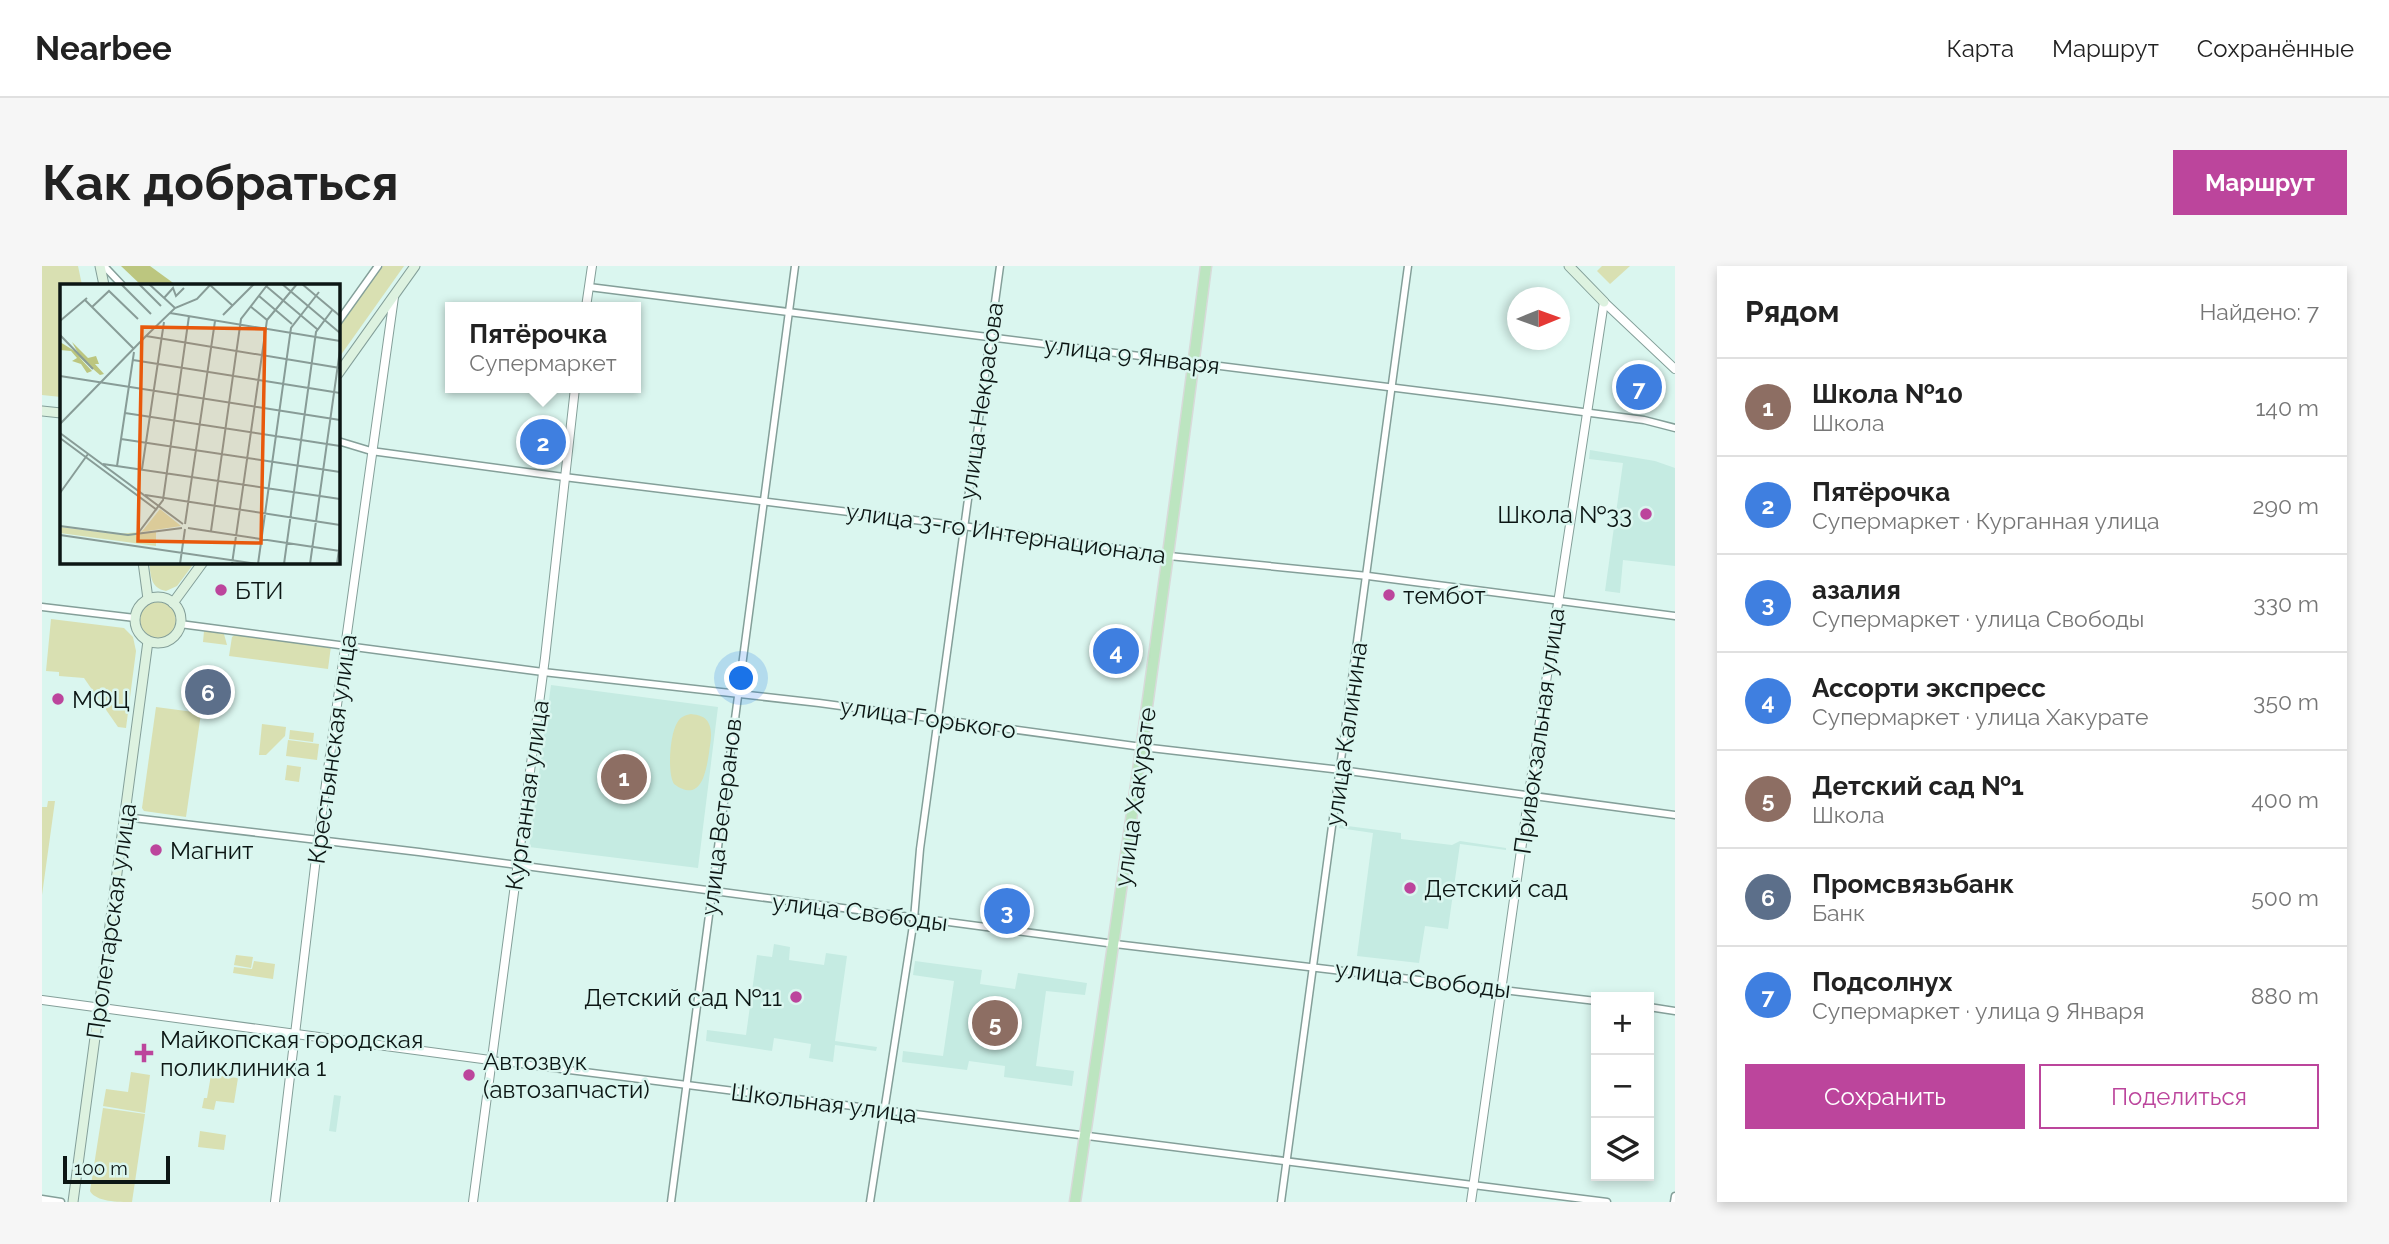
<!DOCTYPE html>
<html lang="ru">
<meta charset="utf-8">
<style>
body{margin:0;font-family:Raleway,sans-serif;background:#f6f6f6;color:#222}
.controls{position:absolute;right:21px;bottom:21px;display:grid;overflow:hidden;border-radius:0px;box-shadow:0 4px 10px #0003}
.controls button{width:63px;height:63px;display:grid;place-items:center;padding:0;border:0;border-bottom:2px solid #e0e0e0;background:#fff;color:#222;font:35px sans-serif}
.compass{position:absolute;left:1465px;top:21px;width:63px;height:63px;border-radius:50%;background:#fff;box-shadow:0 4px 10px #0003;rotate:89deg}
.scale{position:absolute;left:21px;bottom:18px;width:107px;box-sizing:border-box;padding-left:7px;border:4px solid #0c1614;border-top:0;font-size:19px;line-height:24px;white-space:nowrap;color:#0c1614;-webkit-text-stroke:5px #daf6ef;paint-order:stroke}
.you{position:absolute;left:700px;top:413px;width:24px;height:24px;margin:-18px;border:5px solid #fff;border-radius:50%;background:#1a73e8;box-shadow:0 0 0 10px #1a73e833}
.badge{display:grid;place-items:center;width:46px;height:46px;border-radius:50%;background:#bc459c;color:#fff;font-size:23px;font-weight:700}
.pin{position:absolute;translate:-50% -50%;border:4px solid #fff;box-shadow:0 2px 7px #0006}
.popup{position:absolute;left:403px;top:36px;width:196px;height:91px;box-sizing:border-box;display:grid;place-content:center;border-radius:0px;background:#fff;filter:drop-shadow(0 2px 5px #0005);font-size:23px;white-space:nowrap;color:#767676}
.popup b{font-size:26px;color:#222}
.popup::after{content:'';position:absolute;left:50%;top:100%;margin-left:-14px;border:14px solid transparent;border-top-color:#fff}
.list{margin:0;padding:0;list-style:none}
h2{display:flex;justify-content:space-between;align-items:center;height:91px;margin:0;padding:0 28px;font-size:30px}
h2 small{font-size:23px;font-weight:400;color:#767676}
.list li{display:grid;grid-template-columns:46px 1fr auto;gap:21px;align-items:center;box-sizing:border-box;height:98px;padding:0 28px;border-top:2px solid #e0e0e0}
.list b{display:block;font-size:26px;white-space:nowrap}
.list p{margin:0;font-size:23px;white-space:nowrap;color:#767676}
.list em{font-size:23px;font-style:normal;color:#767676}
.actions{display:flex;gap:14px;padding:21px 28px}
.actions a{flex:1;padding:16px 0;border:2px solid #bc459c;border-radius:0px;text-align:center;font-size:24px;color:#bc459c}
.actions .main{background:#bc459c;color:#fff}
.icon{flex:none;width:38px;height:38px;fill:none;stroke:currentColor;stroke-width:2;stroke-linecap:round;stroke-linejoin:round}
.map{position:relative;flex:none;width:1633px;height:936px;overflow:hidden;border-radius:0px}
header{display:flex;align-items:center;gap:42px;box-sizing:border-box;height:98px;padding:0 35px;background:#fff;border-bottom:2px solid #e0e0e0}
header strong{font-size:33px}
nav{display:flex;gap:38px;margin-inline-start:auto;font-size:24px}
.intro{display:flex;align-items:center;justify-content:space-between;box-sizing:border-box;height:168px;padding:0 42px}
h1{margin:0;font-size:49px}
.button{padding:18px 32px;border-radius:0px;background:#bc459c;color:#fff;font-size:24px;font-weight:700}
main{display:flex;gap:42px;padding:0 42px}
aside{flex:1;background:#fff;border-radius:0px;box-shadow:0 4px 10px #0003}
.map>svg:first-child{display:block}
.built{fill:#c5ebe2}
.green{fill:#d9e0b2}
.forest{fill:#bcc67f}
.lines{fill:none;stroke-linecap:round;stroke-linejoin:round}
.minor-casing{stroke:#849f99;stroke-width:9}
.tertiary-casing{stroke:#849f99;stroke-width:10}
.secondary-casing{stroke:#849f99;stroke-width:11}
.primary-casing{stroke:#d8dad9;stroke-width:13}
.minor{stroke:#fff;stroke-width:6}
.tertiary{stroke:#fff;stroke-width:8}
.secondary{stroke:#ddf2e0;stroke-width:9}
.primary{stroke:#bce5c0;stroke-width:10}
.poi-dot{fill:#bc459c;stroke:#daf6ef;stroke-width:2.5}
.labels{text-anchor:middle;dominant-baseline:central;stroke-width:5;stroke-linejoin:round;paint-order:stroke}
.street-label{font-size:24px;fill:#0c1614;stroke:#daf6ef}
.poi-label{font-size:24px;fill:#0c1614;stroke:#daf6ef;text-anchor:start}
.inset-road{fill:none;stroke:#889c97;stroke-width:2}
.view{fill:#e8590c;fill-opacity:0.15;stroke:#e8590c;stroke-width:3.5}
.inset-edge{fill:none;stroke:#0c1614;stroke-width:3.5}
</style>
<header>
<strong>Nearbee</strong>
<nav><a>Карта</a><a>Маршрут</a><a>Сохранённые</a></nav>
</header>
<div class="intro"><h1>Как добраться</h1><a class="button">Маршрут</a></div>
<main>
<div class="map">
<svg width="1633" height="936" viewBox="0 0 1633 936">
<rect width="100%" height="100%" fill="#daf6ef"/>
<g class="built">
<polygon points="1548,184 1613,195 1633,202 1633,300 1581,294 1578,327 1563,325 1581,197 1547,193"/>
<polygon points="509,419 676,441 656,602 487,581"/>
<polygon points="1298,559 1359,567 1359,573 1410,579 1418,575 1464,582 1464,584 1418,578 1406,663 1383,660 1377,697 1315,690 1331,567 1297,562"/>
<polygon points="732,678 748,681 747,694 782,699 784,687 805,690 793,775 835,781 834,785 793,779 791,796 767,792 769,778 732,772 730,785 664,775 665,764 704,769 715,689 730,691"/>
<polygon points="873,695 940,704 938,718 973,723 976,707 1045,717 1043,729 1004,725 994,800 1032,805 1030,820 962,811 963,800 927,795 925,804 860,796 861,785 901,790 912,715 871,709"/>
<polygon points="292,829 299,830 294,866 287,865"/>
</g>
<g class="green">
<polygon points="0,0 36,0 40,19 19,19 19,131 0,129"/>
<polygon points="341,0 362,0 296,93 296,62"/>
<polygon points="1560,0 1588,0 1568,18 1555,5"/>
<path d="M107,296H153L135,320L124,325C108,322 109,309 107,296Z"/>
<circle cx="116" cy="354" r="18"/>
<polygon points="9,353 82,362 91,371 94,385 84,462 76,461 42,412 17,410 17,406 4,405"/>
<polygon points="162,365 182,368 185,379 161,376"/>
<polygon points="194,368 289,380 286,403 187,390 190,371"/>
<polygon points="114,441 159,447 144,551 102,545 100,542"/>
<path d="M649,448C656,449 664,450 667,458C671,467 668,478 667,487C664,506 659,538 632,518C625,507 628,468 635,457C638,451 643,449 649,448Z"/>
<polygon points="220,458 244,461 243,470 224,489 217,489"/>
<polygon points="248,464 272,467 271,476 247,473"/>
<polygon points="246,474 277,478 275,494 244,490"/>
<polygon points="245,499 259,501 257,516 243,514"/>
<polygon points="6,535 13,535 0,629 0,541 5,541"/>
<polygon points="194,689 211,691 209,702 192,699"/>
<polygon points="212,695 233,698 231,713 191,707 192,701 210,703"/>
<polygon points="89,806 108,809 103,847 61,840 64,823 86,826"/>
<polygon points="169,809 196,812 192,837 174,835 172,844 160,842 162,832 165,832"/>
<path d="M61,842L103,848L90,936C76,936 54,936 48,925Z"/>
<polygon points="158,865 184,869 182,884 156,881"/>
</g>
<polygon class="forest" points="79,0 108,0 134,19 99,19"/>
<g class="lines">
<defs>
<g id="minor">
<polyline points="62,0 80,19"/>
<polyline points="547,21 1458,135 1602,154 1633,162"/>
<polyline points="296,56 336,0"/>
<polyline points="296,175 329,185 522,211 921,260 1127,290 1326,310 1633,350"/>
<polyline points="0,341 93,352"/>
<polyline points="138,358 501,406 777,437 1100,481 1299,504 1633,549"/>
<polyline points="83,551 377,586 1073,678 1554,735"/>
<polyline points="1607,741 1633,745"/>
<polyline points="448,794 1565,936"/>
<polyline points="0,933 19,936"/>
<polyline points="629,936 753,0"/>
<polyline points="828,936 872,653 878,583 958,0"/>
<polyline points="1239,936 1366,0"/>
<polyline points="1632,936 1633,930"/>
</g>
<g id="tertiary">
<polyline points="1562,36 1633,103"/>
<polyline points="544,41 550,0"/>
<polyline points="0,734 448,794"/>
<polyline points="233,936 276,575 352,31"/>
<polyline points="431,936 503,392 533,122"/>
<polyline points="1429,936 1489,514 1562,36"/>
</g>
<g id="secondary">
<polyline points="58,0 62,19"/>
<polyline points="1527,0 1562,36"/>
<polyline points="296,108 373,0"/>
<polyline points="0,145 19,147"/>
<polyline points="101,296 106,333"/>
<circle cx="116" cy="354" r="23"/>
<polyline points="131,337 161,296"/>
<polyline points="31,936 106,375"/>
</g>
<path id="primary" d="M1033,936C1080,624 1124,313 1164,0"/>
</defs>
<use href="#minor" class="minor-casing"/>
<use href="#tertiary" class="tertiary-casing"/>
<use href="#secondary" class="secondary-casing"/>
<use href="#primary" class="primary-casing"/>
<use href="#minor" class="minor"/>
<use href="#tertiary" class="tertiary"/>
<use href="#secondary" class="secondary"/>
<use href="#primary" class="primary"/>
</g>
<g class="poi-dot">
<circle cx="1604" cy="248" r="7"/>
<circle cx="179" cy="324" r="7"/>
<circle cx="1347" cy="329" r="7"/>
<circle cx="16" cy="433" r="7"/>
<circle cx="114" cy="584" r="7"/>
<circle cx="1368" cy="622" r="7"/>
<circle cx="754" cy="731" r="7"/>
<path d="M98.5 776.5h7v7h7v7h-7v7h-7v-7h-7v-7h7z"/>
<circle cx="427" cy="809" r="7"/>
</g>
<g class="labels">
<g class="street-label">
<text transform="translate(1090 89) rotate(7)">улица 9 Января</text>
<text transform="translate(939 135) rotate(-82)">улица Некрасова</text>
<text transform="translate(964 267) rotate(8)">улица 3-го Интернационала</text>
<text transform="translate(886 452) rotate(8)">улица Горького</text>
<text transform="translate(1497 465) rotate(-82)">Привокзальная улица</text>
<text transform="translate(1304 468) rotate(-82)">улица Калинина</text>
<text transform="translate(290 483) rotate(-82)">Крестьянская улица</text>
<text transform="translate(485 529) rotate(-82)">Курганная улица</text>
<text transform="translate(1093 531) rotate(-82)">улица Хакурате</text>
<text transform="translate(679 551) rotate(-83)">улица Ветеранов</text>
<text transform="translate(818 646) rotate(7)">улица Свободы</text>
<text transform="translate(69 655) rotate(-82)">Пролетарская улица</text>
<text transform="translate(1381 713) rotate(7)">улица Свободы</text>
<text transform="translate(782 837) rotate(7)">Школьная улица</text>
</g>
<g class="poi-label">
<text x="1590" y="248" text-anchor="end">Школа №33</text>
<text x="193" y="324">БТИ</text>
<text x="1361" y="329">тембот</text>
<text x="30" y="433">МФЦ</text>
<text x="128" y="584">Магнит</text>
<text x="1382" y="622">Детский сад</text>
<text x="740" y="731" text-anchor="end">Детский сад №11</text>
<text x="118" y="773">Майкопская городская<tspan x="118" dy="28">поликлиника 1</tspan></text>
<text x="441" y="795">Автозвук<tspan x="441" dy="28">(автозапчасти)</tspan></text>
</g>
</g>
<g transform="translate(18 18)">
<rect width="280" height="280" fill="#daf6ef"/>
<path d="M100,225L121,242L81,248L84,245ZM0,243L55,250L96,247V262L0,249Z" fill="#d9e0b2"/>
<path d="M0,58L18,69L12,58L28,74L36,72L39,80H35L44,90L40,91L19,73L32,87L27,89L21,80L12,77L17,74L11,67L0,66Z" fill="#bcc67f"/>
<path class="inset-road" d="M61,0L91,30M79,0L101,22M89,0L115,24M222,0L280,49M242,0L280,32M150,1L173,22M206,2L257,45M199,12L232,40M104,14L113,4L116,12L124,4M25,16L73,64M32,23L49,7L78,35M110,29L280,57M163,31L194,0M207,36L237,0M0,37L27,14M0,51L33,85M86,52L280,84M86,52L115,24L137,15L151,0M73,76L280,109M0,92L280,136M65,129L280,162M0,140L86,52M0,149L123,240M0,154L97,226M61,155L280,188M43,180L280,215M57,182L74,68M82,185L104,38M0,209L28,170M85,211L280,241M125,240L155,37M0,242L68,251L122,244M128,244L280,267M151,247L181,35L208,0M79,248L103,216L129,32M0,251L197,280M120,280L125,245M172,280L207,36L190,22M198,280L231,44L259,8M224,280L256,48L273,25M250,280L280,66M277,280L280,258"/>
<path class="view" d="M82,43L205,45L201,259L78,257Z"/>
<rect width="280" height="280" class="inset-edge"/>
</g>
</svg>
<div class="controls">
<button>+</button>
<button>−</button>
<button><svg class="icon" aria-label="layers" viewBox="0 0 24 24"><path d="M12 4l9 5-9 5-9-5zM3 14l9 5 9-5"/></svg></button>
</div>
<svg class="compass" viewBox="-18 -18 36 36"><path d="M0-13l5 13h-10z" fill="#e53935"/><path d="M0 13l5-13h-10z" fill="#767676"/></svg>
<div class="scale">100 m</div>
<div class="you"></div>
<div class="pin badge" style="left:582px;top:511px;background:#8d6e63">1</div>
<div class="pin badge" style="left:501px;top:176px;background:#3f7fe0">2</div>
<div class="popup"><b>Пятёрочка</b>Супермаркет</div>
<div class="pin badge" style="left:965px;top:645px;background:#3f7fe0">3</div>
<div class="pin badge" style="left:1074px;top:385px;background:#3f7fe0">4</div>
<div class="pin badge" style="left:953px;top:757px;background:#8d6e63">5</div>
<div class="pin badge" style="left:166px;top:426px;background:#5c6f8a">6</div>
<div class="pin badge" style="left:1597px;top:121px;background:#3f7fe0">7</div>
</div>
<aside>
<h2>Рядом<small>Найдено: 7</small></h2>
<ul class="list">
<li><span class="badge" style="background:#8d6e63">1</span><div><b>Школа №10</b><p>Школа</p></div><em>140 m</em></li>
<li><span class="badge" style="background:#3f7fe0">2</span><div><b>Пятёрочка</b><p>Супермаркет · Курганная улица</p></div><em>290 m</em></li>
<li><span class="badge" style="background:#3f7fe0">3</span><div><b>азалия</b><p>Супермаркет · улица Свободы</p></div><em>330 m</em></li>
<li><span class="badge" style="background:#3f7fe0">4</span><div><b>Ассорти экспресс</b><p>Супермаркет · улица Хакурате</p></div><em>350 m</em></li>
<li><span class="badge" style="background:#8d6e63">5</span><div><b>Детский сад №1</b><p>Школа</p></div><em>400 m</em></li>
<li><span class="badge" style="background:#5c6f8a">6</span><div><b>Промсвязьбанк</b><p>Банк</p></div><em>500 m</em></li>
<li><span class="badge" style="background:#3f7fe0">7</span><div><b>Подсолнух</b><p>Супермаркет · улица 9 Января</p></div><em>880 m</em></li>
</ul>
<div class="actions"><a class="main">Сохранить</a><a>Поделиться</a></div>
</aside>
</main>
